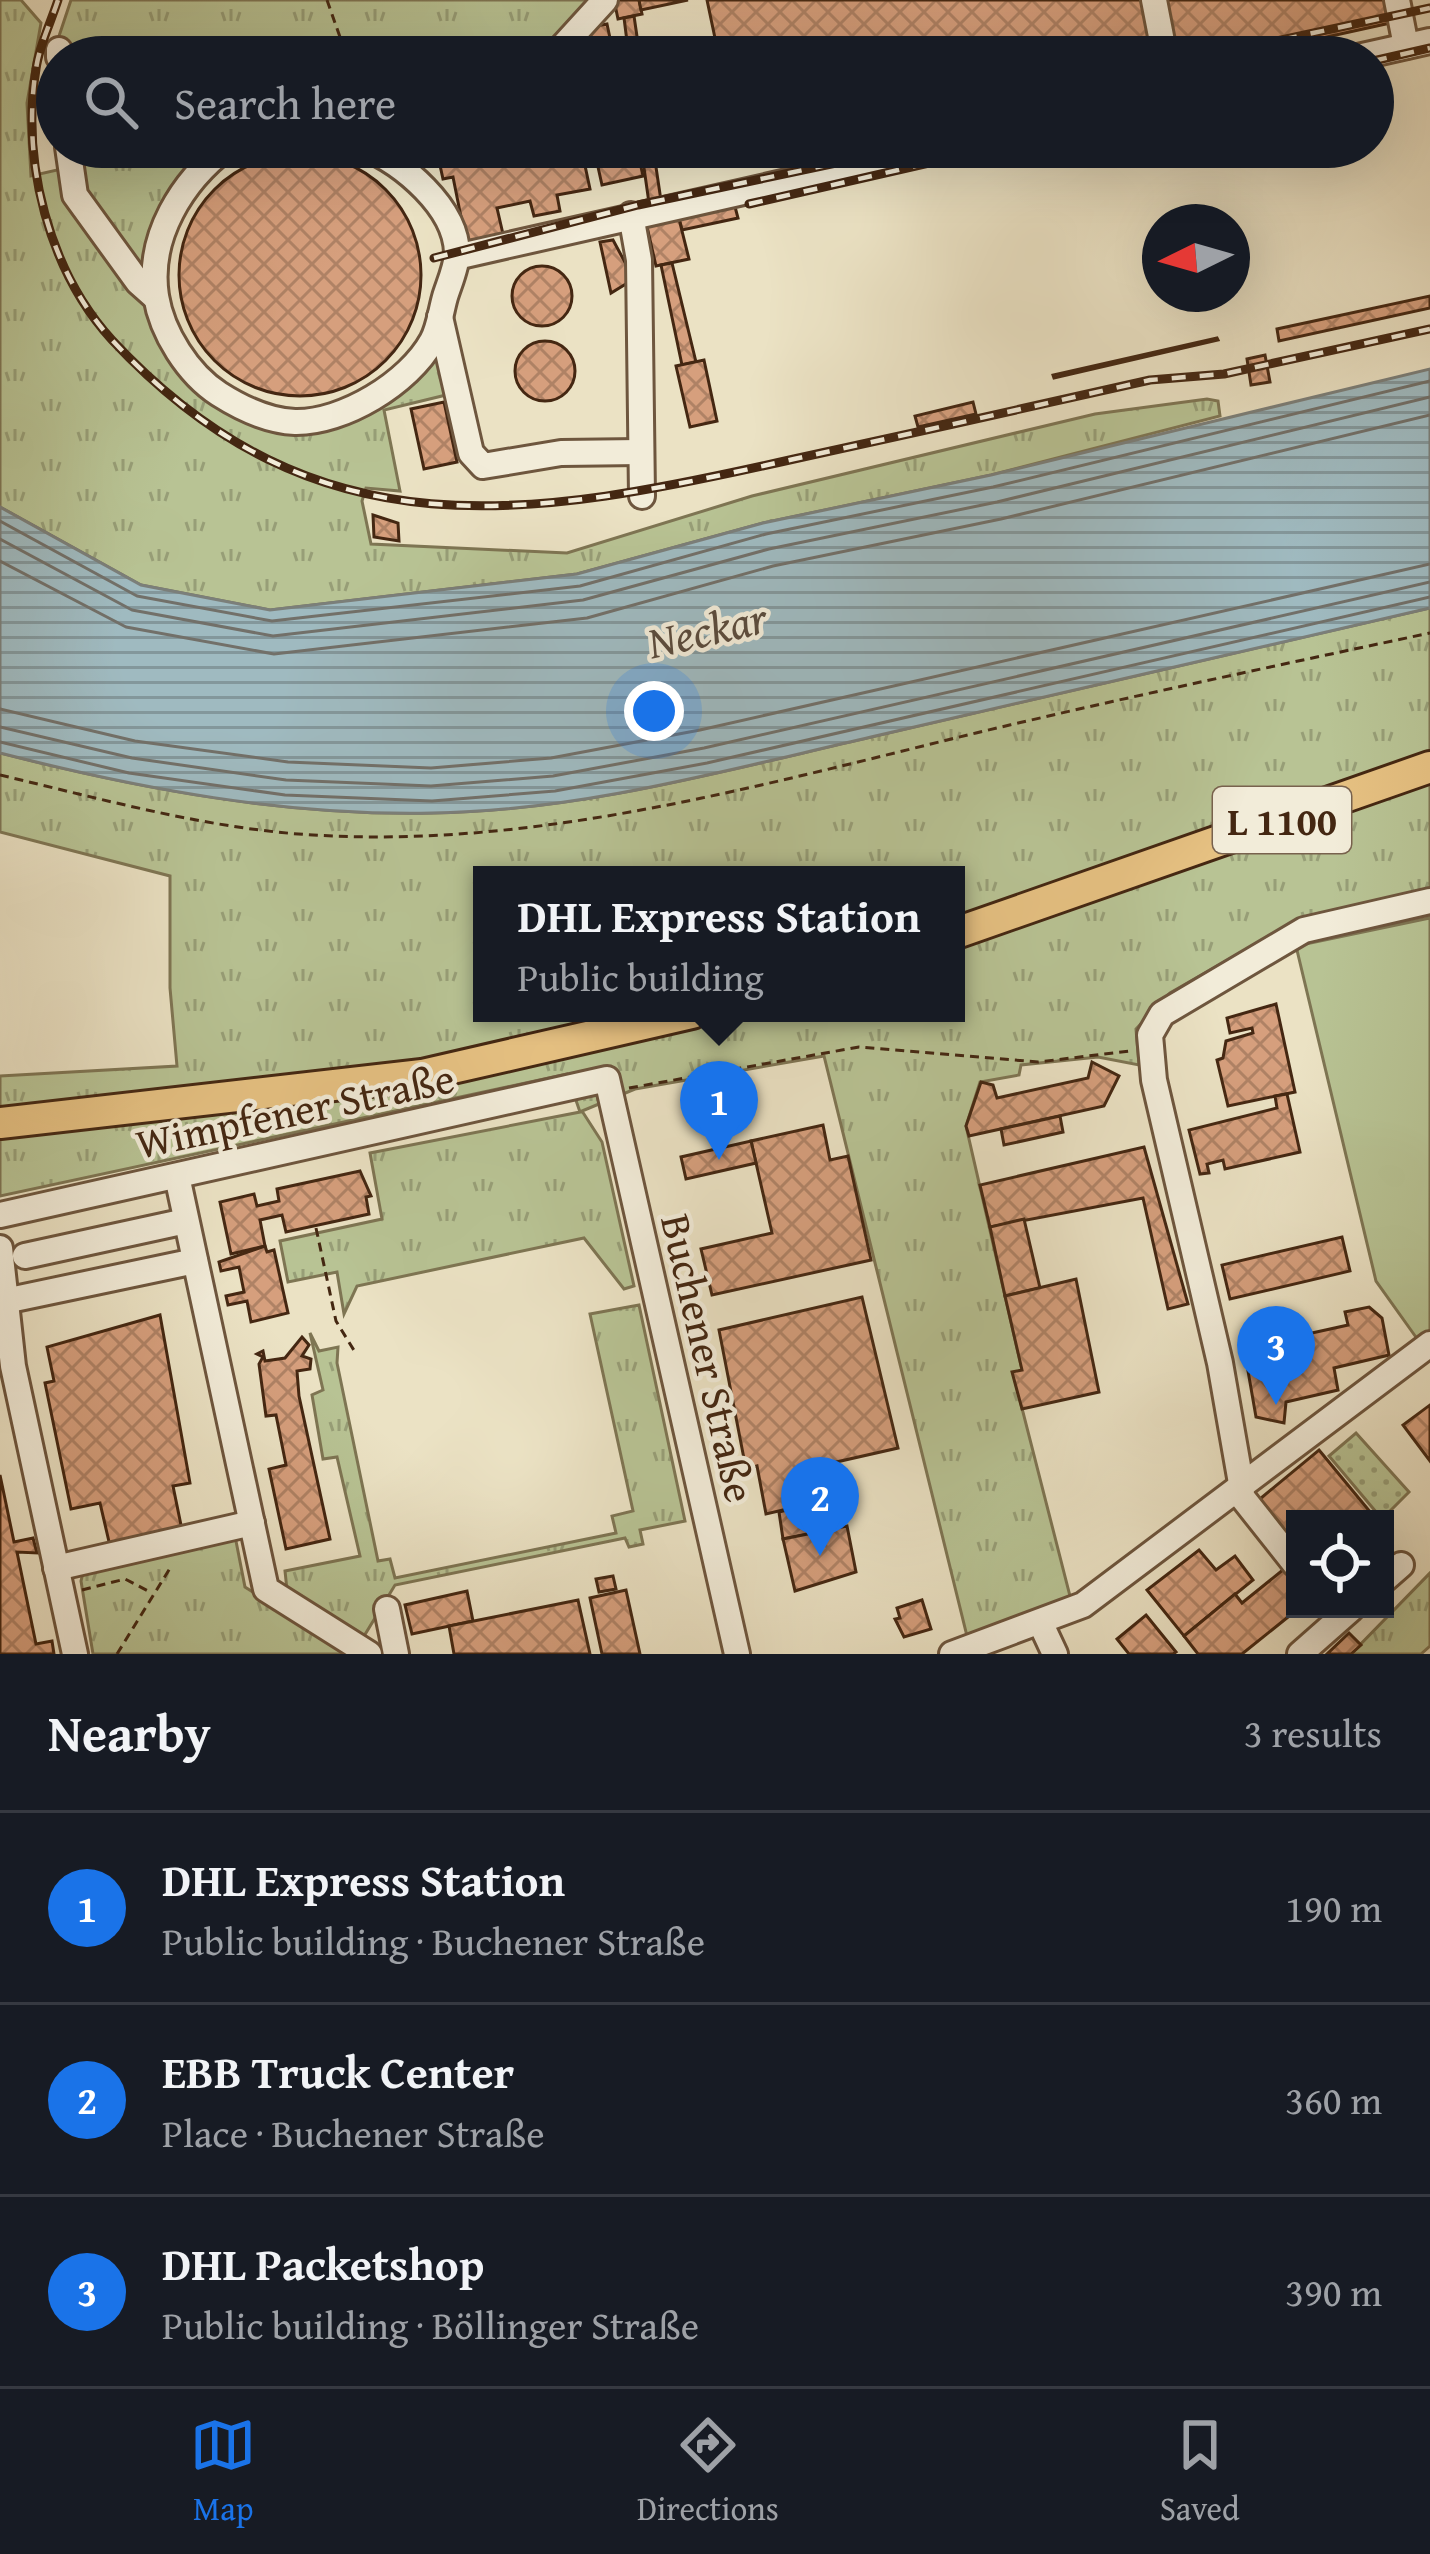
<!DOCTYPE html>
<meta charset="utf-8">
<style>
body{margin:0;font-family:"Gentium Book Plus",serif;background:#20242c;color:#f1f3f6}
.controls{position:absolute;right:36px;bottom:36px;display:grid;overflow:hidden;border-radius:0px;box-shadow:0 12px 48px #0002}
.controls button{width:108px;height:108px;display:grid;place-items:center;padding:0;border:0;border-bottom:3px solid #363941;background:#171b24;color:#f1f3f6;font:60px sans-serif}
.compass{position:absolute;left:1142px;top:204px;width:108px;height:108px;border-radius:50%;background:#171b24;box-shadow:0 12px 48px #0002;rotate:265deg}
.you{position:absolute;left:654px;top:711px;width:42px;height:42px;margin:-30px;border:9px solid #fff;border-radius:50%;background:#1a73e8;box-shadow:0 0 0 18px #1a73e833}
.badge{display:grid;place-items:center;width:78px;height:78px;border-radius:50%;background:#1a73e8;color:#fff;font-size:39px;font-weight:700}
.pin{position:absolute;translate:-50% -99px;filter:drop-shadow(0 3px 6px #0008)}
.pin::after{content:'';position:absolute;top:63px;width:42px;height:36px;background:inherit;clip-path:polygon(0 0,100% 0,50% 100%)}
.popup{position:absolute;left:473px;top:866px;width:492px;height:156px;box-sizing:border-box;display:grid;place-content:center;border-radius:0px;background:#171b24;filter:drop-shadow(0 3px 9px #0005);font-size:39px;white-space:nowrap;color:#9ea1a6}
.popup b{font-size:45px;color:#f1f3f6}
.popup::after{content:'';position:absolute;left:50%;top:100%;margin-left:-24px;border:24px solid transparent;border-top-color:#171b24}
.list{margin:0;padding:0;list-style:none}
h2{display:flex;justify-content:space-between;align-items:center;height:156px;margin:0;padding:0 48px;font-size:51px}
h2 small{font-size:39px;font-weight:400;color:#9ea1a6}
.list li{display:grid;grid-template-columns:78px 1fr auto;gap:36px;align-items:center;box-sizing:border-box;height:192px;padding:0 48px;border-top:3px solid #363941}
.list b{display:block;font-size:45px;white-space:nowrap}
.list p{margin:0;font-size:39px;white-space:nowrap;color:#9ea1a6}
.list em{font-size:39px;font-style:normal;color:#9ea1a6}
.icon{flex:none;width:66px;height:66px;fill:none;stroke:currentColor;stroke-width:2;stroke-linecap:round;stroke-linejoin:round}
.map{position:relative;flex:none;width:1430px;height:1654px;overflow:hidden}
.search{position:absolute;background:#171b24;box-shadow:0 12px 48px #0002;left:36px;right:36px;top:36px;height:132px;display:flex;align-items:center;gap:30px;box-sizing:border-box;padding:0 42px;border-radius:66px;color:#9ea1a6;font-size:45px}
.sheet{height:732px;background:#171b24}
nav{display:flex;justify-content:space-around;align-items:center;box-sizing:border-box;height:168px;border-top:3px solid #363941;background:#171b24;font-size:33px;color:#9ea1a6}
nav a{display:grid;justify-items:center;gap:6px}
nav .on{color:#1a73e8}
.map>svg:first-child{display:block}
.grass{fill:url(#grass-tufts);stroke:#7e7553;stroke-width:3;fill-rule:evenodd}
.park{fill:url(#park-dots);stroke:#7e7553;stroke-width:3}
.garden{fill:#b8c394;stroke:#7e7553;stroke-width:3}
.water{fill:url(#water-rules);stroke:#7b7f7a;stroke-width:3}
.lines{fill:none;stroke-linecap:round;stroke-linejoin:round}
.shore{stroke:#727069;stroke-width:3}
.building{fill:url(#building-cross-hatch);stroke:#442712;stroke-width:3}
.minor-casing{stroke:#6e563e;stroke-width:30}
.major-casing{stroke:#442712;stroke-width:36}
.path{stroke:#442712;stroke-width:3;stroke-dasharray:9 6;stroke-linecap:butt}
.minor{stroke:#f2ecd9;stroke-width:24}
.major{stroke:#e6c182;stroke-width:30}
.rail-casing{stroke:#442712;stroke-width:9}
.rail{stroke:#f2ecd9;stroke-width:4.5;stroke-dasharray:14;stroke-linecap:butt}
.labels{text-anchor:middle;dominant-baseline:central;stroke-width:9;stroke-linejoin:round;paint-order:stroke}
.shield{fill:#f2ecd9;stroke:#78624e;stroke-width:3}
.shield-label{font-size:39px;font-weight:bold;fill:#442712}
.street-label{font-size:42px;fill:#442712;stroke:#f2ecd9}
.water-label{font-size:45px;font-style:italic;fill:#5b4c3e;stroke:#f2ecd9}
</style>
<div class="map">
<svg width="1430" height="1654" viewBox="0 0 1430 1654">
<defs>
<pattern id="grass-tufts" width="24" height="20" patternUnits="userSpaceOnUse" patternTransform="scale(3)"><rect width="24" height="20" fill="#b8c394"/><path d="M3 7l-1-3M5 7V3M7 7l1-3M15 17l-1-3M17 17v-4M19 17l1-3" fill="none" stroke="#979e77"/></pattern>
<pattern id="park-dots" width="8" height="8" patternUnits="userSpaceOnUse" patternTransform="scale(3)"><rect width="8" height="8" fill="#b8c394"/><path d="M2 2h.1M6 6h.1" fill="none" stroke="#979e77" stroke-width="1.8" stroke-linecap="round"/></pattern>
<pattern id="water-rules" width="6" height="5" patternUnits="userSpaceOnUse" patternTransform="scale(3)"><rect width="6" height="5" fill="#9fbac0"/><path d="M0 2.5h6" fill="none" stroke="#83979b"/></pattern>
<pattern id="building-cross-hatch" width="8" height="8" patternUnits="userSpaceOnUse" patternTransform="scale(3)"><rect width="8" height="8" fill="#d69f7d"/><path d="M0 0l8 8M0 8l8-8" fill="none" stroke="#af8265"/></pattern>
</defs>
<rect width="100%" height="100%" fill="#ebe2c4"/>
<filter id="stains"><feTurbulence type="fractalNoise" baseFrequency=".00167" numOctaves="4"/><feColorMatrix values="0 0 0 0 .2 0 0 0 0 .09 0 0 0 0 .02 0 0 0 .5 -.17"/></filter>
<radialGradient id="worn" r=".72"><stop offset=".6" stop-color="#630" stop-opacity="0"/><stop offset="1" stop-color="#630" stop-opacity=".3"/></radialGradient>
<g class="grass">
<polygon points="0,0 21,0 41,23 27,103 31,176 132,153 132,147 219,147 149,265 204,393 324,423 440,338 450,394 384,410 400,491 366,488 362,501 371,544 567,553 752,496 1095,414 1207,399 1218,401 1220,416 991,475 763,523 577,574 270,610 141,585 0,507"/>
<polygon points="71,0 590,0 534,57 74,57 74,48 57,42"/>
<path d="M1430,608V918L1296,946L1289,925L1170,993L1136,1029L1139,1065L1098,1057L1021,1065L1019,1075L980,1082L966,1126L1022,1370L1013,1373L1071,1600L967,1636L824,1056L635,1089L582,1111L602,1142L634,1286L624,1289L584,1238L357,1286L344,1314L337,1272L288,1282L280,1241L382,1219L370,1153L580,1112L567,1074L0,1196V1076L177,1066L170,988V876L0,832V753C141,789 285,816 432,813C580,811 727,770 871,737C1057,694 1244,651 1430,608ZM482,875H956V1013H482Z"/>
<polygon points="639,1305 685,1521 640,1530 643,1544 629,1547 625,1538 395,1585 361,1641 287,1590 285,1571 360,1556 337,1457 323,1459 312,1395 323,1390 310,1333 319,1351 338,1347 337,1363 378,1561 390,1559 395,1578 616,1533 612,1516 633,1511 590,1314"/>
<polygon points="235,1536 245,1587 350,1654 93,1654 81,1581 84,1569"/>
<polygon points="1430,1573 1430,1646 1421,1654 1351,1654"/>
</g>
<polygon class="park" points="1356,1433 1409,1492 1382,1519 1329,1456"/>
<polygon class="garden" points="1430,918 1430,1331 1418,1340 1376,1281 1296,946"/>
<path class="water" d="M1430,369V608C1244,651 1057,694 871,737C727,770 580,811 432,813C285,816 141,789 0,753V507L141,585L270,610L577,574L763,523L991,475Z"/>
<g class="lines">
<g class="shore">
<polyline points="0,521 137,596 272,621 580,586 766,534 993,487 1430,381"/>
<polyline points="0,539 132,610 273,636 583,600 769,549 997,502 1430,397"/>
<polyline points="0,561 126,627 274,654 587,618 773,566 1001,519 1430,415"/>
<polyline points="0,709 135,741 288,762 431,768 551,758 700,730 1430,564"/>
<polyline points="0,727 132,758 286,780 431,786 553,776 704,748 1430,582"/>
<polyline points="0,742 129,773 285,795 432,801 555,791 707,763 1430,597"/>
</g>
</g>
<g class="building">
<polygon points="614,0 639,0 642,14 618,19"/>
<polygon points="639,0 688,0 641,10"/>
<polygon points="707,0 1143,0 1154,57 719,57"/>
<polygon points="1164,0 1384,0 1390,23 1236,57 1201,57 1200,46 1174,52"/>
<polygon points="634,16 640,57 629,57 624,18"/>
<polygon points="607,24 614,57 567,57 566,52 588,47 587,35 596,26"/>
<polygon points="436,147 581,147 590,189 557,195 560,211 534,216 530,201 497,208 503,234 466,242 453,177 443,179"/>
<polygon points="588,147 627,147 619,162 605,165"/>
<polygon points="641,147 653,147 663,214 651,217"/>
<polygon points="809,147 873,147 811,160"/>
<circle cx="300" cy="275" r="121"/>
<polygon points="639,158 643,176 602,185 598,167"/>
<polygon points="734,203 738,218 682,230 678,214"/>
<polygon points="677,211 689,259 656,266 645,218"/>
<polygon points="613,240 634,279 611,293 600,242"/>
<polygon points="672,263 696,362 682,365 661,265"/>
<circle cx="542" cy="296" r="30"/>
<polygon points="1430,296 1430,308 1279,341 1277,329"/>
<polygon points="1217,338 1218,340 1054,378 1053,375"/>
<circle cx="545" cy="371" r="30"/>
<polygon points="1265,355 1270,382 1251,385 1247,359"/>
<polygon points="704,360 717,421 690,427 676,366"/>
<polygon points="444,402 457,462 424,469 411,409"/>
<polygon points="973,402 976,414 918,427 915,416"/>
<polygon points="373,515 398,523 399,541 374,537"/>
<polygon points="1276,1004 1295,1092 1228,1106 1217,1060 1223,1058 1226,1041 1253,1033 1252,1028 1230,1033 1227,1018"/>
<polygon points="1092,1062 1119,1076 1104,1106 969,1136 966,1126 981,1082 993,1085 997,1098 1088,1078"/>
<polygon points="1287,1094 1300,1152 1225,1169 1223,1160 1207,1164 1209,1173 1200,1174 1189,1130 1277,1108 1275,1096"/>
<polygon points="749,1095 752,1111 719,1118 715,1102"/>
<polygon points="1060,1116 1063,1132 1004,1145 1001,1129"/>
<polygon points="823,1125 830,1160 848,1156 871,1260 712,1295 701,1249 772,1233 751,1141"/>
<polygon points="751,1141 756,1163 686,1179 681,1157"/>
<polygon points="1144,1147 1188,1304 1168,1309 1143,1198 990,1227 980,1185"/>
<polygon points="360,1171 371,1196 366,1197 369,1214 286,1232 282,1215 260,1220 265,1246 231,1254 220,1202 254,1194 257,1206 279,1201 277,1189"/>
<polygon points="1024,1219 1040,1288 1005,1296 990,1227"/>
<polygon points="1342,1237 1350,1271 1230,1299 1222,1265"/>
<polygon points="265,1246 267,1252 274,1250 288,1313 251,1322 247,1301 228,1305 226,1296 244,1292 239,1267 221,1271 219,1262"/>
<polygon points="1076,1279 1099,1392 1022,1409 1012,1372 1022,1370 1005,1296"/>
<polygon points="862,1297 898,1448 810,1468 817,1502 766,1514 757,1466 746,1469 719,1330"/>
<polygon points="1369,1307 1382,1318 1389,1355 1334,1368 1338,1390 1286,1402 1284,1423 1256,1417 1244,1348 1348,1325 1345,1312"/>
<polygon points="160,1315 190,1483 173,1486 182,1530 110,1546 100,1503 71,1509 45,1383 54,1381 47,1347"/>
<polygon points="302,1337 309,1345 302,1356 311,1359 310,1369 297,1371 299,1396 330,1539 286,1549 269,1469 286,1465 276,1415 266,1416 259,1364 263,1357 257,1354 263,1351 265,1361 285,1358"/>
<polygon points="1430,1405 1430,1461 1403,1425"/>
<polygon points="1319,1450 1376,1519 1295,1519 1295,1552 1255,1503"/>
<polygon points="0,1475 14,1542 33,1538 37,1553 17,1552 36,1644 52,1641 54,1654 0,1654"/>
<polygon points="814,1503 820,1532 783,1539 779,1512"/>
<polygon points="847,1526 856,1572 795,1591 783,1539"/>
<polygon points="1199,1550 1216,1570 1235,1556 1253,1580 1184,1636 1147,1590"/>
<polygon points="1289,1565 1295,1573 1298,1609 1242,1654 1198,1654 1184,1636 1235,1594 1242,1603"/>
<polygon points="613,1576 616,1589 599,1592 596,1579"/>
<polygon points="626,1590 640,1654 602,1654 590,1598"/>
<polygon points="467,1591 473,1621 412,1634 405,1605"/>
<polygon points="578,1600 590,1654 454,1654 449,1626"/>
<polygon points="922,1600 931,1629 904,1637 895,1619 900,1618 897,1608"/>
<polygon points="1146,1615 1176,1652 1173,1654 1129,1654 1117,1639"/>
<polygon points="1349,1633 1361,1645 1351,1654 1327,1654"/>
</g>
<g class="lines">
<defs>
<g id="minor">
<polyline points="1154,0 1165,57"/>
<polyline points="1397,0 1406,46"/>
<polyline points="59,57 59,50"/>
<polyline points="553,57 605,0"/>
<polyline points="1358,57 1430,41"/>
<polyline points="68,147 75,195 138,282 156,298"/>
<path d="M227,147C182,181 147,237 156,296C162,333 188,374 219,394C241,408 268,421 295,422C343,423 409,383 432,341C439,329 441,311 445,297C449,284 457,266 457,253C456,207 403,163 364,147"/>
<polyline points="631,215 639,260 642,496"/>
<polyline points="456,257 942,147"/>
<polyline points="440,317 471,453 483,466 561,453 640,452"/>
<polyline points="177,1176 266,1589 369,1654"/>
<polyline points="0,1215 607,1079 737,1654"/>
<polyline points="0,1248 13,1366 75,1654"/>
<polyline points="25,1256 186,1221"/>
<polyline points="0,1302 195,1261"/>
<polyline points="1242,1489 1220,1363 1154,1080 1150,1035 1162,1014 1304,930 1430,901"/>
<polyline points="1238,1492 1295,1564"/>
<polyline points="56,1568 252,1523"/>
<polyline points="1385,1579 1401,1565"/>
<polyline points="387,1609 396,1654"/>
<polyline points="1041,1624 1055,1654"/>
<polyline points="952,1654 1083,1605 1430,1344"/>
<polyline points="1300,1654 1351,1609"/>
</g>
<g id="major">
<polyline points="956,933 1430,767"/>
<polyline points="0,1123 422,1075 692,1013"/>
</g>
</defs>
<use href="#minor" class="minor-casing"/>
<use href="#major" class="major-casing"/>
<g class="path">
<polyline points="327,0 347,57"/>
<path d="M0,775C102,799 208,829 313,835C537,849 761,785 976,733C1127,697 1279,665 1430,633"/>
<polyline points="629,1088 859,1047 1038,1062 1130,1051"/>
<polyline points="316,1228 336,1321 355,1352"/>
<polyline points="82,1590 125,1579 152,1593"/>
<polyline points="117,1654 172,1565"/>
</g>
<use href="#minor" class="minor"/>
<use href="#major" class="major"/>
<defs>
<g id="rail">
<path d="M58,0C51,22 39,46 36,69C21,162 49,271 112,340C316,559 532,518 794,459C913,433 1031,407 1150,380L1224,374L1430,329"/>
<polyline points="1201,57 1430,8"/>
<polyline points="1373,61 1430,48"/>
<polyline points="749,204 999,147"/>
<polyline points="434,258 638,205 912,147"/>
</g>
</defs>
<use href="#rail" class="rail-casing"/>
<use href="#rail" class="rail"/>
</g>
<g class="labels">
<rect class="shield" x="1213" y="787" width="138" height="66" rx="9"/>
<g class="shield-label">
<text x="1282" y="820">L 1100</text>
</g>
<g class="street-label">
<text transform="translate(295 1110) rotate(-12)">Wimpfener Straße</text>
<text transform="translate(709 1358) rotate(77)">Buchener Straße</text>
</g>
<g class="water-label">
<text transform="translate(707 629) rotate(-13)">Neckar</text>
</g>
</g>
<rect width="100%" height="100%" filter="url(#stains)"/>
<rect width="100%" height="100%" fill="url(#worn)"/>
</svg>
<div class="controls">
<button><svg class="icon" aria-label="locate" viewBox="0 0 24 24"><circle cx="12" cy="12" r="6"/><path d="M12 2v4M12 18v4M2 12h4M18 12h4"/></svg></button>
</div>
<svg class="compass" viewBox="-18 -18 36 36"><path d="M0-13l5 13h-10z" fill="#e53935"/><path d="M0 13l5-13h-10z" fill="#9ea1a6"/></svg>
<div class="you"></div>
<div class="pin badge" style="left:719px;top:1160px">1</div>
<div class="popup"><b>DHL Express Station</b>Public building</div>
<div class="pin badge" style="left:820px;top:1556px">2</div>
<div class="pin badge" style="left:1276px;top:1405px">3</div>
<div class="search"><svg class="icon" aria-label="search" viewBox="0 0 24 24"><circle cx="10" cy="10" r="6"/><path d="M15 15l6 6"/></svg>Search here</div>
</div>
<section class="sheet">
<h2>Nearby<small>3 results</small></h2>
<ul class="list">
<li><span class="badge">1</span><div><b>DHL Express Station</b><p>Public building · Buchener Straße</p></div><em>190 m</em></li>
<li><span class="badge">2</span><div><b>EBB Truck Center</b><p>Place · Buchener Straße</p></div><em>360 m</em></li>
<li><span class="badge">3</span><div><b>DHL Packetshop</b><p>Public building · Böllinger Straße</p></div><em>390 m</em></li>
</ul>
</section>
<nav>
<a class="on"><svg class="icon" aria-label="map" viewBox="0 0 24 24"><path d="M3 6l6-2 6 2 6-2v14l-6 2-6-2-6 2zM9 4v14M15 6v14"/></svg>Map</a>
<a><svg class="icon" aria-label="directions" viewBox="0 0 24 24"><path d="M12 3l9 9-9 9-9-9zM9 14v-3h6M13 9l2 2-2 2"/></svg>Directions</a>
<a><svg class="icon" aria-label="saved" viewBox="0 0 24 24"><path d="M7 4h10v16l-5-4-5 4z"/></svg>Saved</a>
</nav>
